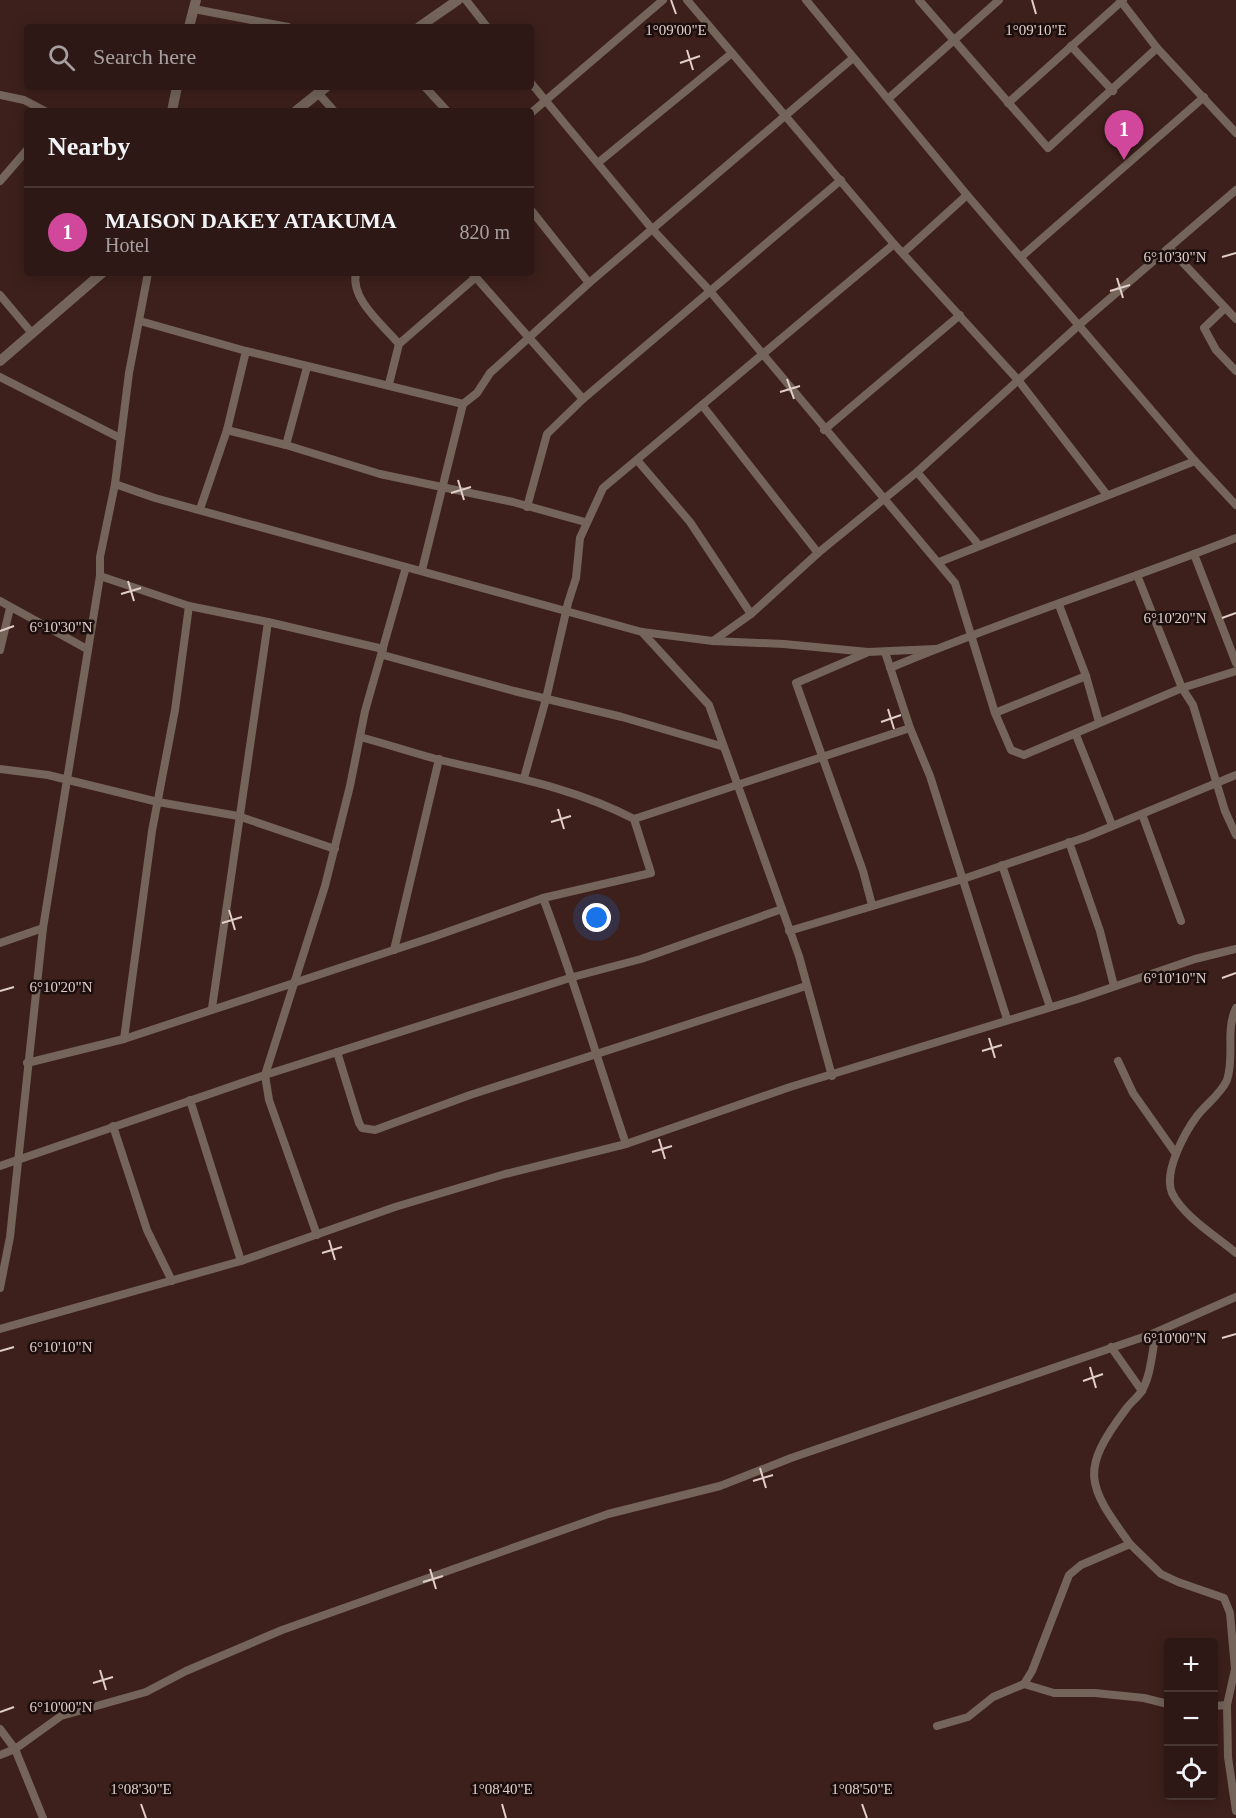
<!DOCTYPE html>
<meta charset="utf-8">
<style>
body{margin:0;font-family:"Times New Roman",serif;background:#3a2522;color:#f1f3f6}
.controls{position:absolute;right:18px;bottom:18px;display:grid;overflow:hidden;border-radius:6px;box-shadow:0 3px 15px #0003}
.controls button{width:54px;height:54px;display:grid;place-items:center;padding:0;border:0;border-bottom:2px solid #493734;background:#2e1815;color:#f1f3f6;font:30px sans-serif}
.you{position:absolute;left:597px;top:918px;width:21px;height:21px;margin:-15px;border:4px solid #fff;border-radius:50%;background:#1a73e8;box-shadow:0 0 0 9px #1a73e833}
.badge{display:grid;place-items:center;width:39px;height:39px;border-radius:50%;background:#b45309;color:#fff;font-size:20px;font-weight:700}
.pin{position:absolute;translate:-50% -50px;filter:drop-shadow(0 2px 3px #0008)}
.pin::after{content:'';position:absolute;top:32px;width:21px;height:18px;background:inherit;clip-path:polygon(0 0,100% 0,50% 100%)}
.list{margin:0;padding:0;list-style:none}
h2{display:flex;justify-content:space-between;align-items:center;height:78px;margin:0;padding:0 24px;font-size:26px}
h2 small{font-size:20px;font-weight:400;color:#a7a0a0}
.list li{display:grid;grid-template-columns:39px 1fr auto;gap:18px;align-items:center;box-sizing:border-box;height:90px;padding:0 24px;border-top:2px solid #493734}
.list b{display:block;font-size:22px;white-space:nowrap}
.list p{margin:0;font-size:20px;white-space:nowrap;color:#a7a0a0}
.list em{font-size:20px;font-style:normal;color:#a7a0a0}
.icon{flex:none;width:33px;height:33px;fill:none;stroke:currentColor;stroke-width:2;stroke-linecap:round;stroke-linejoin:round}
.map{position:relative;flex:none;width:1236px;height:1818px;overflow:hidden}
.search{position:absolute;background:#2e1815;box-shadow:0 3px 15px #0003;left:24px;top:24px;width:510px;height:66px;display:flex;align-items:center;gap:15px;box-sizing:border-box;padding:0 21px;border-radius:6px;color:#a7a0a0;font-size:22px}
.panel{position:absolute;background:#2e1815;box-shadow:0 3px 15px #0003;left:24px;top:108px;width:510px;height:168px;border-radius:6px}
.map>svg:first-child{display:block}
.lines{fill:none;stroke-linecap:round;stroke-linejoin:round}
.minor{stroke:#74645a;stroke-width:8}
.tertiary{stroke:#74645a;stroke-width:10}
.ticks{fill:none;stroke:#e1cdc9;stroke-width:2}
.ticks-label{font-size:15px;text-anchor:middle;fill:#e1cdc9;stroke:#1b0e0c;stroke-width:5;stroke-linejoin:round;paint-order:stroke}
</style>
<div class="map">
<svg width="1236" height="1818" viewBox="0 0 1236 1818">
<rect width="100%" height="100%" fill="#3d201c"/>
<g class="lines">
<g class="minor">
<polyline points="466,0 487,27"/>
<polyline points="687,0 894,244 1018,380 1107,495"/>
<polyline points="806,0 967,195 1195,461 1236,505"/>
<polyline points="919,0 1048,148 1157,48"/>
<polyline points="1120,0 1157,48 1236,133"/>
<polyline points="194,9 288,27"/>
<polyline points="1071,46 1113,91"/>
<polyline points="531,83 653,230 709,290 955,583 995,713 1011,750 1024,755 1182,688 1236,671"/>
<polyline points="425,87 447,111"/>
<polyline points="318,93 334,111"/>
<polyline points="0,95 24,100 45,111"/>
<polyline points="889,98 999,0"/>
<polyline points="1008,103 1123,0"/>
<polyline points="531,113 663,0"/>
<polyline points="599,162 732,53"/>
<polyline points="0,181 27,150"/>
<polyline points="531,210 589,283"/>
<polyline points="1169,248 1236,319"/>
<polyline points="904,252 967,195"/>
<polyline points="1021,257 1204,97"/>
<path d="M356,273C350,299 383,325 399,344"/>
<polyline points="472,273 583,399"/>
<polyline points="0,295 31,332"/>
<polyline points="1225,308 1204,328 1216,350 1236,371"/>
<polyline points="140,321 246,351 227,430 200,509"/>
<polyline points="246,351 463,404"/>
<polyline points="0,377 120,438"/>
<polyline points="389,384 399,344 476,277"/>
<polyline points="702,405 818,553"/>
<polyline points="227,430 286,445 380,474 513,502 585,522"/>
<polyline points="824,430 960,315"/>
<polyline points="286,445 307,367"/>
<polyline points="637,460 690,522 751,614"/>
<polyline points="917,472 978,544"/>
<polyline points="115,484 155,498 642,632 713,641 784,644 868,652 935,649"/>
<polyline points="527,507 547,434 583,399 841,180"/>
<polyline points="1194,554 1236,663"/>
<polyline points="939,562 1195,461"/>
<polyline points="422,570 463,404 477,393 490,373 589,283 853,58"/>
<polyline points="1137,575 1182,688 1193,705 1225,811 1236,835"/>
<polyline points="100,576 189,606 268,622"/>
<polyline points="0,601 87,649"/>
<polyline points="1059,605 1086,676 1099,722"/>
<polyline points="642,632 709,705 799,956 832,1076"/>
<polyline points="713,641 751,614 818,553 917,472 1079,325 1236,190"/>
<polyline points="0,650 10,608"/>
<polyline points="885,652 910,728 930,776 1007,1019"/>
<polyline points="866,653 796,683 863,871 872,905"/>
<polyline points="383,655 514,691 622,717 721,746"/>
<path d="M890,668C1004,620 1121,583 1236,538"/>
<polyline points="995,713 1086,676"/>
<polyline points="1076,735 1112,825"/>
<path d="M360,737C387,744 413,753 440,760C507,776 573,787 634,819"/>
<polyline points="0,769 48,775 158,802 238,816 335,849"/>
<polyline points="524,778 546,699 568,603 576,578 580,538 603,488 894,244"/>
<polyline points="1142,814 1181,921"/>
<polyline points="1069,842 1100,931 1114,986"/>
<polyline points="1002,865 1050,1007"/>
<path d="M543,898C574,979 598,1062 626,1144"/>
<polyline points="789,931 963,879 1086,837 1236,775"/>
<polyline points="0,943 43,928"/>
<polyline points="394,950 439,759"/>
<polyline points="212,1008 268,622 383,649"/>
<path d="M1236,1008C1225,1031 1235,1057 1227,1080C1221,1094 1206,1104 1197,1116C1185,1132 1163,1172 1172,1193C1184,1217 1216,1236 1236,1253"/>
<polyline points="124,1039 152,831 175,710 189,606"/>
<polyline points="337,1052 359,1123 362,1128 375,1130 470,1095 806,986"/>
<polyline points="1118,1061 1133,1093 1176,1154"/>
<polyline points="27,1063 124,1039 433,937 543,898 651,873 634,819 910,728"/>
<polyline points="190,1100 241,1261"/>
<polyline points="113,1126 147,1230 172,1281"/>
<polyline points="0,1166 265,1075 573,977 641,959 782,909"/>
<polyline points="317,1235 269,1100 265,1075 325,886 350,786 365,711 406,567"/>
<polyline points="0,1288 10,1237 43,928 100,576 100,557 115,484 129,373 148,273"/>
<polyline points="0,1329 241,1261 395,1207 505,1174 626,1144 790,1087 1078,999 1195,959 1236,949"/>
<polyline points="1111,1347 1142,1391"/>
<path d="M1130,1544C1087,1485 1079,1471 1126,1409C1130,1403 1137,1398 1141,1392C1151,1377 1152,1351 1156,1333"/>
<polyline points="1024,1684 1054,1693 1095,1693 1144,1698 1168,1704"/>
<polyline points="1214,1706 1227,1705"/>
<polyline points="937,1726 968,1717 993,1697 1024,1684 1032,1671 1069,1575 1081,1565 1130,1544 1161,1574 1178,1582 1224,1598 1230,1613 1235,1669 1227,1705 1228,1757 1236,1811"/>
<polyline points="0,1729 15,1749 43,1818"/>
<polyline points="0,1755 15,1749 61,1716 146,1692 186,1671 282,1630 608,1514 720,1486 791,1458 1152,1334 1236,1297"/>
</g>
<g class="tertiary">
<polyline points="189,27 196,0"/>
<polyline points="419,27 458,0"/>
<polyline points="172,111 177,87"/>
<polyline points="296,111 326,87"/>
<polyline points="0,361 102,273"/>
</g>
</g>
<path class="ticks" d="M671,0L676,14M1032,0L1036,14M687,50L693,70M680,63L700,56M1222,257L1236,253M1117,278L1123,298M1110,291L1130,285M787,379L794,399M780,392L800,386M458,480L464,500M451,493L471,487M128,581L134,601M121,594L141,588M1222,618L1236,613M0,631L14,626M888,709L894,729M881,722L901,715M558,809L564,829M551,822L571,816M229,910L235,930M222,923L242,917M1222,978L1236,973M0,991L14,987M989,1038L995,1058M982,1051L1002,1045M659,1139L665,1159M652,1152L672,1146M329,1240L335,1260M322,1253L342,1247M1222,1338L1236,1334M0,1351L14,1347M1090,1367L1096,1388M1083,1381L1103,1374M760,1468L766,1488M753,1481L773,1475M430,1569L436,1589M423,1582L443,1576M100,1670L106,1690M93,1683L113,1677M0,1712L14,1707M141,1804L146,1818M502,1804L506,1818M862,1804L867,1818"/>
<g class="ticks-label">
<text x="676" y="35">1°09'00"E</text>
<text x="1036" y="35">1°09'10"E</text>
<text x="1175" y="262">6°10'30"N</text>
<text x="1175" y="623">6°10'20"N</text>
<text x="61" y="632">6°10'30"N</text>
<text x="1175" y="983">6°10'10"N</text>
<text x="61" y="992">6°10'20"N</text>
<text x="1175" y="1343">6°10'00"N</text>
<text x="61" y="1352">6°10'10"N</text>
<text x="61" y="1712">6°10'00"N</text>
<text x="141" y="1794">1°08'30"E</text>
<text x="502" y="1794">1°08'40"E</text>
<text x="862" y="1794">1°08'50"E</text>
</g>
</svg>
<div class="controls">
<button>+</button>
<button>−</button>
<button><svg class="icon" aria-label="locate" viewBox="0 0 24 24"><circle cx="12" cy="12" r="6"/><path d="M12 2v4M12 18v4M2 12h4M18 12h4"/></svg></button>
</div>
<div class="you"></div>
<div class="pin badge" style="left:1124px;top:160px;background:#d1479c">1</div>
<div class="search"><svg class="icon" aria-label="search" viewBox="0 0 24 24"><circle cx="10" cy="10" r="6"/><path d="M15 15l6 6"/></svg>Search here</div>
<section class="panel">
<h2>Nearby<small></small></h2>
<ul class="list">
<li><span class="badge" style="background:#d1479c">1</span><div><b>MAISON DAKEY ATAKUMA</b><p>Hotel</p></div><em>820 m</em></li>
</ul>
</section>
</div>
